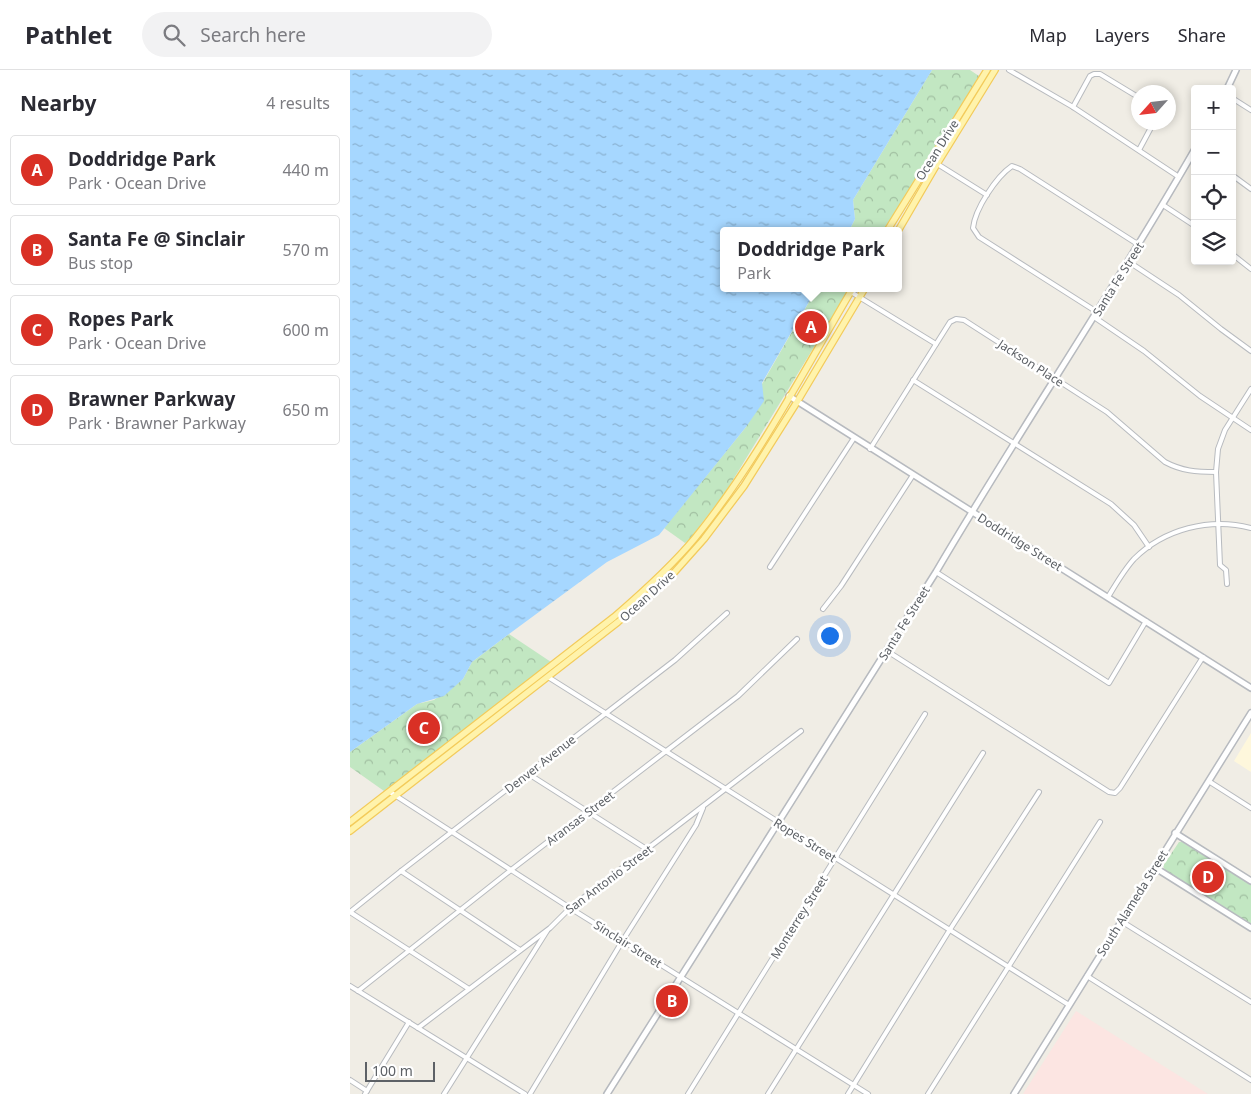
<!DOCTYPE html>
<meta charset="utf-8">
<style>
body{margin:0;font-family:"Noto Sans",sans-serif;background:#f2f2f3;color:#2b2b33}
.controls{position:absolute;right:15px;top:15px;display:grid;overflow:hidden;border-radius:5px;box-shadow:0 2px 8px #0003}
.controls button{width:45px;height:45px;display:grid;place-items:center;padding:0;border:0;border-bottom:1px solid #e1e1e2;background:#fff;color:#2b2b33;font:25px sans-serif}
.compass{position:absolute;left:781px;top:15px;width:45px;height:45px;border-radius:50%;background:#fff;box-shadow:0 2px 8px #0003;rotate:243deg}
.scale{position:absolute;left:15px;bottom:12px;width:70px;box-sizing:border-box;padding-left:5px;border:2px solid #5d6166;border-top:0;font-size:14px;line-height:18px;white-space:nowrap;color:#5d6166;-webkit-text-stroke:4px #fff;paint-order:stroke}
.you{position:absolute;left:479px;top:565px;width:18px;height:18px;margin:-12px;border:4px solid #fff;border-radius:50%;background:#1a73e8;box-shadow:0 0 0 8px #1a73e833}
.badge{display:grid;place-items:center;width:32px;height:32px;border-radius:50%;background:#d93025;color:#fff;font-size:16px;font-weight:700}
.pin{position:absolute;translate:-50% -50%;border:2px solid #fff;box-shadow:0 1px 5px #0006}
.popup{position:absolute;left:370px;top:157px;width:182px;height:65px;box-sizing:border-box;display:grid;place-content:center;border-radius:5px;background:#fff;filter:drop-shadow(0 1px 4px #0005);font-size:16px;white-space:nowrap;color:#7c7c81}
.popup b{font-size:19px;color:#2b2b33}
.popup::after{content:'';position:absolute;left:50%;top:100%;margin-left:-10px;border:10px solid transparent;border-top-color:#fff}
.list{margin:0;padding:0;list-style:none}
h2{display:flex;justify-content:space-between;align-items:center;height:65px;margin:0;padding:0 20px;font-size:21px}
h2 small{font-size:16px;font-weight:400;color:#7c7c81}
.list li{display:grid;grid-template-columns:32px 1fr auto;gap:15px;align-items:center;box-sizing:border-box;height:70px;margin:0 10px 10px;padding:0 10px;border:1px solid #e1e1e2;border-radius:5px}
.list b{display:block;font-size:19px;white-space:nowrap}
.list p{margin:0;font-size:16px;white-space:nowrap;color:#7c7c81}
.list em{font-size:16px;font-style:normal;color:#7c7c81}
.icon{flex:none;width:28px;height:28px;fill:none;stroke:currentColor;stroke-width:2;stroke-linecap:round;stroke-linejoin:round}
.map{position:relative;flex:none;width:901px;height:1024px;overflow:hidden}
header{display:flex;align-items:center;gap:30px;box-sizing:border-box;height:70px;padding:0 25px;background:#fff;border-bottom:1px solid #e1e1e2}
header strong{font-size:24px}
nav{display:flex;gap:28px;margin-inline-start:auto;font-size:18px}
.search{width:350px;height:45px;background:#f2f2f3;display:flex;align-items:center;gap:12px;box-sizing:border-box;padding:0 18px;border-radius:28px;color:#7c7c81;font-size:19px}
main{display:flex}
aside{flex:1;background:#fff}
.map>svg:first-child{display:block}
.commercial{fill:#fef7dc}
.medical{fill:#fce5e2}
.forest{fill:url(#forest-crowns)}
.water{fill:url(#water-ripples)}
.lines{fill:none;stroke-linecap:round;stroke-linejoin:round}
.street-casing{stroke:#b8bbbf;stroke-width:6}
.secondary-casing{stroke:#b7babf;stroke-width:8}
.primary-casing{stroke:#f3cb5b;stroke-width:8}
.street{stroke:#fff;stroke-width:4}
.secondary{stroke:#fff;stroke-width:5}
.primary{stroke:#fff3ab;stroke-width:5.5}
.labels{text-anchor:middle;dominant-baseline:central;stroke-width:5;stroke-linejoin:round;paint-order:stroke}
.street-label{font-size:12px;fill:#5d6166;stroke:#fff}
</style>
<header>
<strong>Pathlet</strong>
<div class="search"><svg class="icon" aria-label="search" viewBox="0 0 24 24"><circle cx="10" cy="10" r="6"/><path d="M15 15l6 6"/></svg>Search here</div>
<nav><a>Map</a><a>Layers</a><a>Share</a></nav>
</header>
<main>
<aside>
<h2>Nearby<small>4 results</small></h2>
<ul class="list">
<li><span class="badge">A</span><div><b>Doddridge Park</b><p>Park · Ocean Drive</p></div><em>440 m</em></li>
<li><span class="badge">B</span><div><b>Santa Fe @ Sinclair</b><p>Bus stop</p></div><em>570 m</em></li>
<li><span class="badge">C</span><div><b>Ropes Park</b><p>Park · Ocean Drive</p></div><em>600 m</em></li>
<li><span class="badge">D</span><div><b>Brawner Parkway</b><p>Park · Brawner Parkway</p></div><em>650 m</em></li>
</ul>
</aside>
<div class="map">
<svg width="901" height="1024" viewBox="0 0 901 1024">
<defs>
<pattern id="forest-crowns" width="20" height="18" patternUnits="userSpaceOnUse" patternTransform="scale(1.25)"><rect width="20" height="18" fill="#c2e7c2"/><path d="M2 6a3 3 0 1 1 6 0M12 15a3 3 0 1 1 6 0" fill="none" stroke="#a1bfa1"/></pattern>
<pattern id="water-ripples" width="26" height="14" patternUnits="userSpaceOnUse" patternTransform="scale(1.25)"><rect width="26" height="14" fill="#a6d7ff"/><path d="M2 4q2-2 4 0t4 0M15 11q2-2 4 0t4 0" fill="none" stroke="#8ab2d2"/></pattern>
</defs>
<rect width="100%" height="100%" fill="#f0ede5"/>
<polygon class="commercial" points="901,663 901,702 884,691"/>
<polygon class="medical" points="726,941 858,1024 673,1024"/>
<g class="forest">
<polygon points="582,0 620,0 629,6 535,161 499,161 505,149 503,130"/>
<polygon points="467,218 500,218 375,423 339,470 335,473 314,458 396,357 412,314"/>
<polygon points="159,564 201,592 34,721 0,697 0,682 67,634 84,630 113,609 122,592"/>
<polygon points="829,772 832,772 901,815 901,854 815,800 813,796"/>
</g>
<polygon class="water" points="0,0 582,0 503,130 505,149 499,161 374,161 374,218 467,218 412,313 414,331 396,357 309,465 257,492 159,564 122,592 113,609 94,626 67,634 0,682"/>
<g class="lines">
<defs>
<g id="street">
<polyline points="659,0 723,37 829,107"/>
<polyline points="882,28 901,40"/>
<polyline points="723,37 740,6 744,4 750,4 788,27"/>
<polyline points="789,80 804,52"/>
<polyline points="581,90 637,125"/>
<polyline points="882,105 901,119"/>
<polyline points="813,135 845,156"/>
<polyline points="882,184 901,199"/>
<polyline points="779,192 829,225 871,259 901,281"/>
<polyline points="501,222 586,274"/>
<path d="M747,242L629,167L623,158C625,139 646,107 662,96L670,99L789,175"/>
<polyline points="744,247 794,281 850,326 901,360"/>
<polyline points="563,310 761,434 784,455 799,477"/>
<path d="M520,379L600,252L606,249L614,250L757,342L815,392C832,401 846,402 866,402"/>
<polyline points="420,497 504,368"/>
<polyline points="586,502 759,613 796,551"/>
<polyline points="877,514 876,500 870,495 866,402 868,379 875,360 901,319"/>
<path d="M758,527C766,514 774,500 784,489C814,459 860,447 901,458"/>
<polyline points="473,539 491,516 563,405"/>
<polyline points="537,581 759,722 765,723 770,718 853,587"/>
<polyline points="198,607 719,935"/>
<polyline points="177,703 298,780"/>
<polyline points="860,712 901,738"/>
<polyline points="40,722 220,838 518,1024"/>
<polyline points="51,801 170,880"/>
<polyline points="0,842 51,801 325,590 377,543"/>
<polyline points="0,842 119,919"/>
<polyline points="771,851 901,932"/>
<polyline points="737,906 901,1010"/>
<polyline points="0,916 175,1024"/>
<polyline points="8,921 161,800 388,626 447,569"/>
<polyline points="68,958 200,858 220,838 451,661"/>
<polyline points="0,1010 17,1021"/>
<polyline points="15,1024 59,952"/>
<polyline points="94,1024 197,861"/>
<polyline points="180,1024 273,870 346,755 353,738"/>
<polyline points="338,1024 575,644"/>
<polyline points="418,1024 633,683"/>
<polyline points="498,1024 599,861 689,722"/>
<polyline points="578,1024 750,752"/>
</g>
<g id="secondary">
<polyline points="877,19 886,0"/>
<polyline points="439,326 901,618"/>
<polyline points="825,763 901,811"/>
<polyline points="804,797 901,858"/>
<path d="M257,1024L586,502C670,359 763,222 845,79"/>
<polyline points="664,1024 901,643"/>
</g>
<g id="primary">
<polyline points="537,161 637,0"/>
<polyline points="548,161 587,94 645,0"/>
<path d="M0,752L264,547C293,522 321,497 345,468C407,392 453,302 503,218"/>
<polyline points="0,761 268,552 321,506 354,469 394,416 447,332 515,218"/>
</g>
</defs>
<use href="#street" class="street-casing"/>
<use href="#secondary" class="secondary-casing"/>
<use href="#primary" class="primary-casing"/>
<use href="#street" class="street"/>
<use href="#secondary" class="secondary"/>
<use href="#primary" class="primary"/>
</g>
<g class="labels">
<g class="street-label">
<text transform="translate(587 80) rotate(-58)">Ocean Drive</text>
<text transform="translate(768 209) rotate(-58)">Santa Fe Street</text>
<text transform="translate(681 293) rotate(33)">Jackson Place</text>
<text transform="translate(670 472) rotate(32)">Doddridge Street</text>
<text transform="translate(297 526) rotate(-42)">Ocean Drive</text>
<text transform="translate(554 553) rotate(-58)">Santa Fe Street</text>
<text transform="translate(190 694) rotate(-38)">Denver Avenue</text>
<text transform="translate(230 748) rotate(-37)">Aransas Street</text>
<text transform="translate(455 770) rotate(32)">Ropes Street</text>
<text transform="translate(259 809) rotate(-37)">San Antonio Street</text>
<text transform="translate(782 833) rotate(-58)">South Alameda Street</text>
<text transform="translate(449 847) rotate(-58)">Monterrey Street</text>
<text transform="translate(278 874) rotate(32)">Sinclair Street</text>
</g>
</g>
</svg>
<div class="controls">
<button>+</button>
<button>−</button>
<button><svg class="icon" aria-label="locate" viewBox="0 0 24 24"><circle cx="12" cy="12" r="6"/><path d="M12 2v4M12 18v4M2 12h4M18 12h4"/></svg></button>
<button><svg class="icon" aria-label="layers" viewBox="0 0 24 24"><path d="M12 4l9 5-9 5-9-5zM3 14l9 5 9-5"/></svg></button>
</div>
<svg class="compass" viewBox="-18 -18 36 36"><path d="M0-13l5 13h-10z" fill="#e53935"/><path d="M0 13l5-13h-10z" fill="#7c7c81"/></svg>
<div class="scale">100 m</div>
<div class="you"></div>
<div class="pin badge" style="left:461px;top:257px">A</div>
<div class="popup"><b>Doddridge Park</b>Park</div>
<div class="pin badge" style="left:322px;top:931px">B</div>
<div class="pin badge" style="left:74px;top:658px">C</div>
<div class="pin badge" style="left:858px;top:807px">D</div>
</div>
</main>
